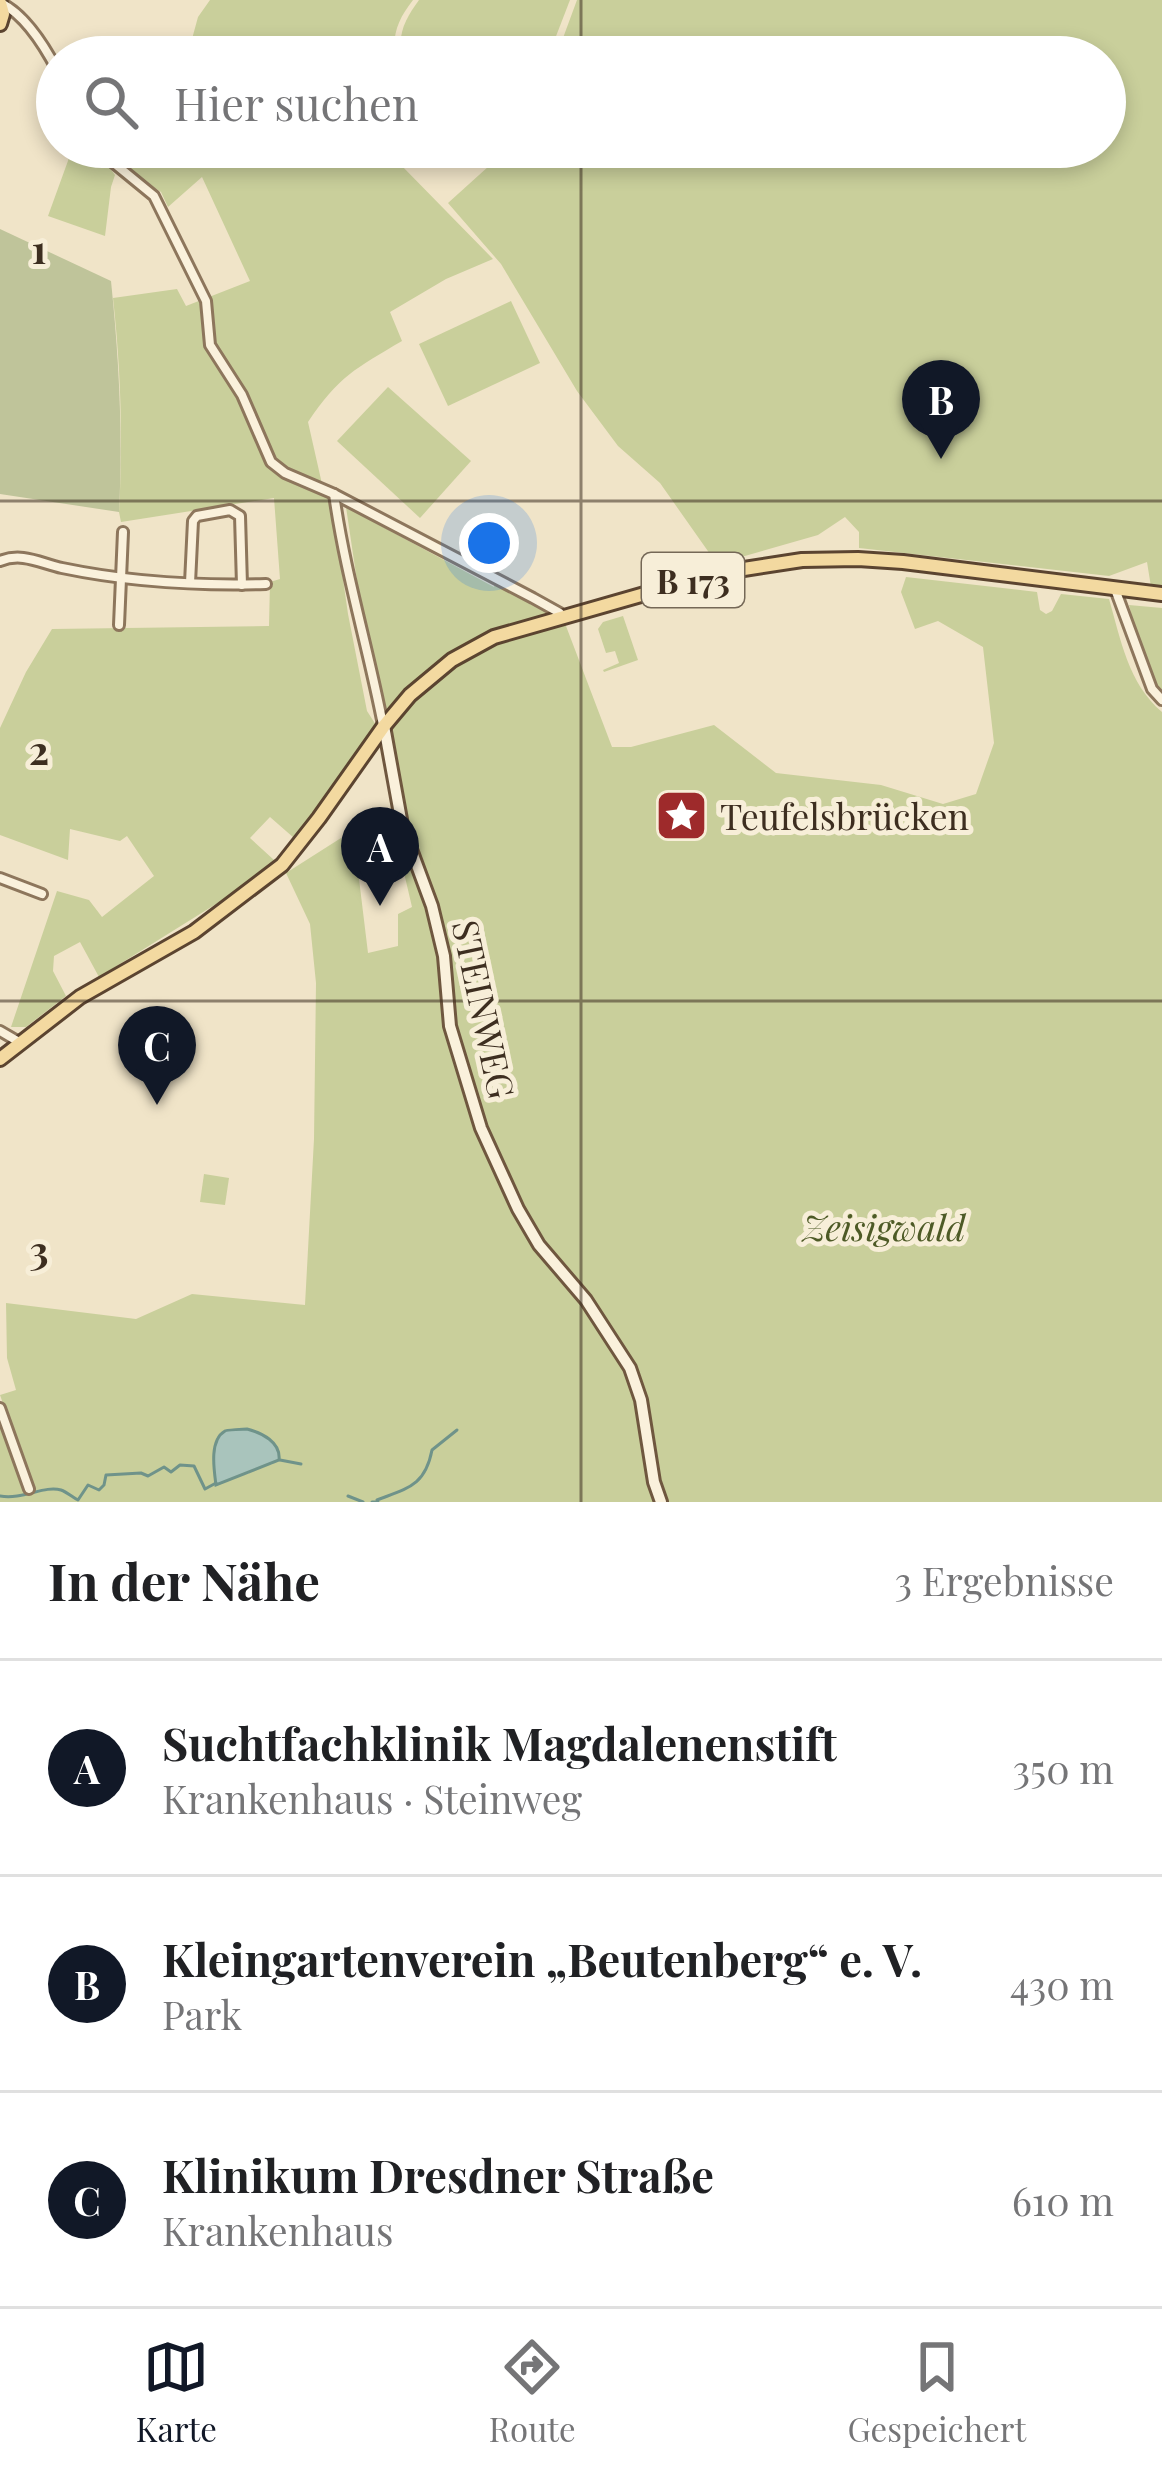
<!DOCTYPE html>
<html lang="de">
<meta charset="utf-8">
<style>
body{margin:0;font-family:"Playfair Display",serif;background:#f2f2f2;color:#202124}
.you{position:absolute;left:489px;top:543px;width:42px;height:42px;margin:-30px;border:9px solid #fff;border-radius:50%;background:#1a73e8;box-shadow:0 0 0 18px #1a73e833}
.badge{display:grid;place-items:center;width:78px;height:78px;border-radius:50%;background:#111827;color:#fff;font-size:39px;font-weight:700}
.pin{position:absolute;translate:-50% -99px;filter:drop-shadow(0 3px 6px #0008)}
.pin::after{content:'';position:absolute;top:63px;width:42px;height:36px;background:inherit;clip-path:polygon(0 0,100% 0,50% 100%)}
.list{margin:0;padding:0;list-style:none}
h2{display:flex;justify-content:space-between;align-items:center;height:156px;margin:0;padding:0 48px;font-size:51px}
h2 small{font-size:39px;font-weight:400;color:#757577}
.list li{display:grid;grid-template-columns:78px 1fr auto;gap:36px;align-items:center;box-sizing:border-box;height:216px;padding:0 48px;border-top:3px solid #e0e0e0}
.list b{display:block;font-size:45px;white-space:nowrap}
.list p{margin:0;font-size:39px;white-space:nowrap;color:#757577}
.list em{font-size:39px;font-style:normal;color:#757577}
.icon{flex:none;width:66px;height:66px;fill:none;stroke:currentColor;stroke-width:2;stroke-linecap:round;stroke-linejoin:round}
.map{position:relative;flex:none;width:1162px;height:1502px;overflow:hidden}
.search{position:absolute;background:#fff;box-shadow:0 6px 18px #0003;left:36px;right:36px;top:36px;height:132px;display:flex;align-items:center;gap:30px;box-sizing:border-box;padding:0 42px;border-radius:66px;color:#757577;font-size:45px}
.sheet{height:804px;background:#fff}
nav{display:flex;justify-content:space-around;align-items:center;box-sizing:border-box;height:168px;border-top:3px solid #e0e0e0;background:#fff;font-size:33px;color:#757577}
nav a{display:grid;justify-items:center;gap:6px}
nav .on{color:#111827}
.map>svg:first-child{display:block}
.green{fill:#c9cf9b;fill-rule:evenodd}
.cemetery{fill:#bfc49a}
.water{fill:#a9c4bc;stroke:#6f938a;stroke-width:3}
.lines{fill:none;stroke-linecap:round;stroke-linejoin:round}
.stream{stroke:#6f938a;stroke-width:3}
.street-casing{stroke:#8d765c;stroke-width:14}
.secondary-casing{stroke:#6f573f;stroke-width:16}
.primary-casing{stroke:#5b4430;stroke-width:18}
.street{stroke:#faf1dc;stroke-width:8}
.secondary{stroke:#faf1dc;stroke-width:10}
.primary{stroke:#f3d9a0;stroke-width:12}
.grid{fill:none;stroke:#3d2e20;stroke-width:3;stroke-opacity:0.55}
.labels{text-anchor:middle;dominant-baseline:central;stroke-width:10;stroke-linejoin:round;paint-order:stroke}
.shield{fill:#f7eed8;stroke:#756857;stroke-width:3}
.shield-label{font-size:33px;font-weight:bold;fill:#3d2e20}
.poi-label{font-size:36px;fill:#3d2e20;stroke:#f7eed8;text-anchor:start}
.street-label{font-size:36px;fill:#3d2e20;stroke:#f7eed8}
.park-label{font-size:36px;font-style:italic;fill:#4d5a26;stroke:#f7eed8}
.grid-label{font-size:39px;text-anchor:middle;font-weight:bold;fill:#3d2e20;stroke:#f7eed8;stroke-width:10;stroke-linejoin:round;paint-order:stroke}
</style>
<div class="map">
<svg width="1162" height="1502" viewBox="0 0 1162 1502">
<rect width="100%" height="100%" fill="#f0e4c8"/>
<g class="green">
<path d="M210,0H413C399,18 392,33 395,57H245L213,53L212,57H181V49L189,50L198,17Z"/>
<path d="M419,0H570L548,57H403C396,35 406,18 419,0Z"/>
<polygon points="577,0 1162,0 1162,587 1151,587 1147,562 1109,576 859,548 859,532 845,517 818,535 717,564 660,483 618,446 577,391 501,264 448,203 510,147 1105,147 1105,57 600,57 594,54 592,57 562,57 567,41 563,38"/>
<polygon points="73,147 94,147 115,175 111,187 105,236 48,216"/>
<path d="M122,147H403L400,164L493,259L446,279L390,312L402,341C356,368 338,377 308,422L322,484L285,470L331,495L348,614L367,711L376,725L294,838L270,817L250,838L274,860L248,884L99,977L80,942L54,956L53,971L66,996L26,1027H11L57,891L89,900L102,917L154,876L127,836L120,841L70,829L68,860L0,835V728L26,672L52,629L269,626L270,582L280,579L274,498L121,522L119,512C123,440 121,370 113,298L177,289L186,306L250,281L202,177L168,207L161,192L107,156Z"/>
<polygon points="511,301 540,363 448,406 419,344"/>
<polygon points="388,387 471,461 420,518 337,441"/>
<path d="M346,507L494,587L495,582L550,613L546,615L566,626L612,747H631L714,725L776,773L881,785L943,804L976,794L994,743L983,647L938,621L915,629L901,592L906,577L1037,592L1040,610L1046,614L1052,611L1061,594L1109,599C1121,640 1128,683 1162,712V1502H0V1423L25,1487L31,1483L0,1395L16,1390L7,1358L6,1303L136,1319L192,1294L305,1305L314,1139L316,983L310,924L286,873L341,838L359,879L368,953L398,946V914L412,907L390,813L406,810L360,601ZM247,1429L274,1442L273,1464L255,1467L248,1474C235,1474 228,1483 216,1484L214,1452L223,1432Z"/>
<polygon points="1129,605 1162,608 1162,692 1146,673"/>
<polygon points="623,616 638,660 604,672 603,670 619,663 615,651 606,653 598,629 603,622"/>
<polygon points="204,1174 229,1178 225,1205 200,1202"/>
</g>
<path class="cemetery" d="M0,229L111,281C119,359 123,434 119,512L0,494Z"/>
<path class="water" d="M247,1429C262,1433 281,1442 279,1460L216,1485C214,1470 209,1440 225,1431C226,1430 245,1429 247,1429Z"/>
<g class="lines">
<g class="stream">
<polyline points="280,1460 301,1464"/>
<path d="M0,1496C23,1500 44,1485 61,1490C67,1492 72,1497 78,1500L88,1485L99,1490L104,1485L106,1475L141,1473L148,1476L164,1467L171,1472L180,1465L194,1466L205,1489L216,1483"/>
<polyline points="348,1496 363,1502"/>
<path d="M377,1500C408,1488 425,1486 432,1450L457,1430"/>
<polyline points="372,1502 378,1502"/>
</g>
<defs>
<g id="street">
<path d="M1,3C25,15 45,47 57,70"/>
<polyline points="99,147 104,155 154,196 206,301 210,345 242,395 271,462 285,473 334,494 533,598 560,613 561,618"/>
<path d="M334,494C345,573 368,647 383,725"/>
<path d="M0,561C22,552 40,563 62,568C129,582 198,586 266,584"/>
<polyline points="190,583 193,521 197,516 230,510 240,516 242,585"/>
<polyline points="1115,589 1152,689 1162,700"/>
<polyline points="119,625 123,532"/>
<polyline points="0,878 42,894"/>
<polyline points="0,1031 19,1042"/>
<polyline points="0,1408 29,1489"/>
</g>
<polyline id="secondary" points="384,726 402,825 432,906 444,956 450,1026 481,1128 518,1209 539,1245 586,1300 630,1368 641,1400 654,1482 661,1502"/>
<g id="primary">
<polyline points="0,3 3,14 0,24"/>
<polyline points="0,1059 80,997 194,932 282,865 319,818 384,726 410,695 452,660 494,637 718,573 802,560 858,559 903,562 1162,594"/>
</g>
</defs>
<use href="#street" class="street-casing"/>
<use href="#secondary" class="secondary-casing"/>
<use href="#primary" class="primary-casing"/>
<use href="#street" class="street"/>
<use href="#secondary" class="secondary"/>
<use href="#primary" class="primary"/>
</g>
<path class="grid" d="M581,0V57M581,147V1502M0,501H1162M0,1001H1162"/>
<defs>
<symbol id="sight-square" viewBox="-11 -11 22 22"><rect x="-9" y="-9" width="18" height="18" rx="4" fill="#9e2a2b" stroke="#f7eed8"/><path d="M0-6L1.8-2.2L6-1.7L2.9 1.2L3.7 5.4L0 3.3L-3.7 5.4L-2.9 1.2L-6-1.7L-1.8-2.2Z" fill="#fff"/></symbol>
</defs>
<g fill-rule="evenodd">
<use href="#sight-square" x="652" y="786" width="59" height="59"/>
</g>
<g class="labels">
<rect class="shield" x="642" y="553" width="102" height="54" rx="9"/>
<g class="shield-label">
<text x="693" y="580">B 173</text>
</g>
<g class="poi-label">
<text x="720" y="815">Teufelsbrücken</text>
</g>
<g class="street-label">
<text transform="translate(485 1009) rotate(78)">STEINWEG</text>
</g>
<g class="park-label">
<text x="884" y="1226">Zeisigwald</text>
</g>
</g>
<g class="grid-label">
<text x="39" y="264">1</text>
<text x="39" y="765">2</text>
<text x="39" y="1265">3</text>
</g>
</svg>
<div class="you"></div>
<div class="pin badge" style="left:380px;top:906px">A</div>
<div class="pin badge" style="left:941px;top:459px">B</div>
<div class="pin badge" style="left:157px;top:1105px">C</div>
<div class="search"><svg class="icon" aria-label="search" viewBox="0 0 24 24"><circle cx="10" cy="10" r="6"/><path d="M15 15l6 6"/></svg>Hier suchen</div>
</div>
<section class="sheet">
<h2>In der Nähe<small>3 Ergebnisse</small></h2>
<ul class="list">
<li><span class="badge">A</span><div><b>Suchtfachklinik Magdalenenstift</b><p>Krankenhaus · Steinweg</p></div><em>350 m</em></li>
<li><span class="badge">B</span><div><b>Kleingartenverein „Beutenberg“ e. V.</b><p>Park</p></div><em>430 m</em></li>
<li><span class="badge">C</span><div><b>Klinikum Dresdner Straße</b><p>Krankenhaus</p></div><em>610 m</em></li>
</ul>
</section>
<nav>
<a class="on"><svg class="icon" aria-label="map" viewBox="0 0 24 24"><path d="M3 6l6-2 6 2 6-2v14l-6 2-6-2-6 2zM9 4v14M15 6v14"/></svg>Karte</a>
<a><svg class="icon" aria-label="directions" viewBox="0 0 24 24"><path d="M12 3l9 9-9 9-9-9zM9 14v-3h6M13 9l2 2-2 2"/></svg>Route</a>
<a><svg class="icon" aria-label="saved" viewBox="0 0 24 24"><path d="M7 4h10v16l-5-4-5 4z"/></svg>Gespeichert</a>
</nav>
